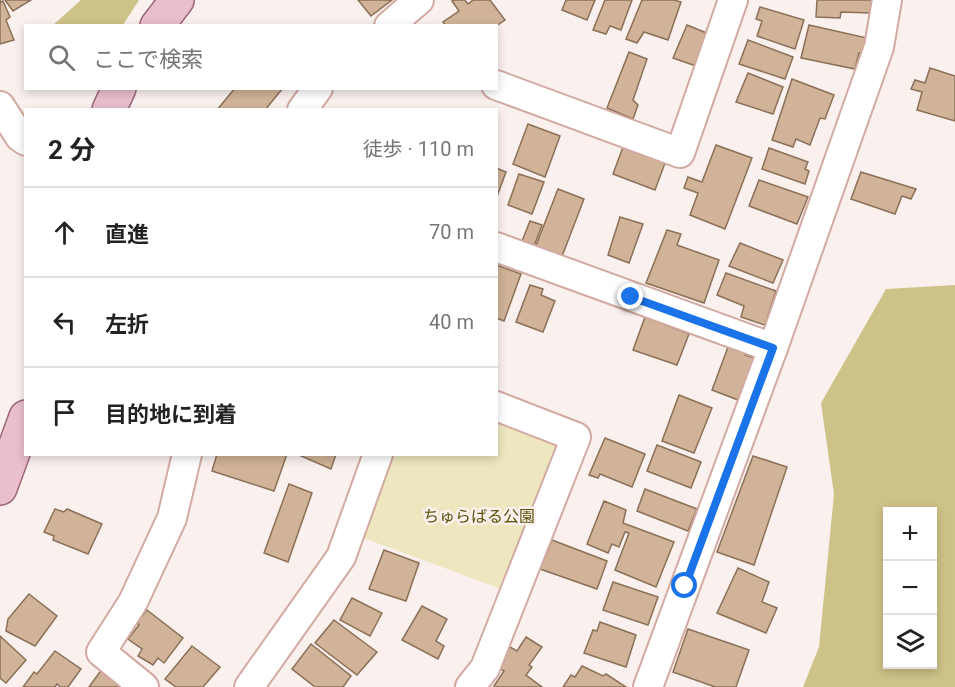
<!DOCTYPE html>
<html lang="ja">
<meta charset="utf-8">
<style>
body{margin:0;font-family:Roboto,"Noto Sans JP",sans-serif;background:#f6f6f6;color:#222}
.controls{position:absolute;right:18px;bottom:18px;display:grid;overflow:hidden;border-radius:0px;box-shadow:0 3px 9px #0003}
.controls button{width:54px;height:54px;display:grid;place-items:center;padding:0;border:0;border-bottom:2px solid #e0e0e0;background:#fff;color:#222;font:30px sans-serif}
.stop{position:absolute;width:18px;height:18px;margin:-14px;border:4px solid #1a73e8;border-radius:50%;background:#fff}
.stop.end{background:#1a73e8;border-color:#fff;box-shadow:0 2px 6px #0008}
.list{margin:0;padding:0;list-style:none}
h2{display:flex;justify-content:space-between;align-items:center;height:78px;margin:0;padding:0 24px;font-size:26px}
h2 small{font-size:20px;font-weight:400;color:#767676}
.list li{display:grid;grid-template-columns:39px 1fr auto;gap:18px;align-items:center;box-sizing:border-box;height:90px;padding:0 24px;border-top:2px solid #e0e0e0}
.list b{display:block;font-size:22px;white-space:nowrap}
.list em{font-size:20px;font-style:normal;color:#767676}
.icon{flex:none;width:33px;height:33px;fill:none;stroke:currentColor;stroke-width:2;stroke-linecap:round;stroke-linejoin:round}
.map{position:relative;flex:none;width:955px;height:687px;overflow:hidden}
.search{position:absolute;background:#fff;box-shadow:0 3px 9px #0003;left:24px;top:24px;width:474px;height:66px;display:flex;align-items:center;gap:15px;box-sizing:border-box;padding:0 21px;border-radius:0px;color:#767676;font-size:22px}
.panel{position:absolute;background:#fff;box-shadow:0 3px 9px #0003;left:24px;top:108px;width:474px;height:348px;border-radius:0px}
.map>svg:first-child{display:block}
.green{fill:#ede6be}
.forest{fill:#cdc287;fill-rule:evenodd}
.building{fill:#d0b398;stroke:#8b7057;stroke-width:1.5}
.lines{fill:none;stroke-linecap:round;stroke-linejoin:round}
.minor-casing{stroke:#d3aaa2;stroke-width:32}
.major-casing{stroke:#9b6877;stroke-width:36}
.minor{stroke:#fff;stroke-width:28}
.major{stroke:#e9becd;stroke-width:33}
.route{stroke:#1a73e8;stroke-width:8}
.labels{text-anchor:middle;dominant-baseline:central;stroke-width:5;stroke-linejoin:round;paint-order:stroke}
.park-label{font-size:16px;fill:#5c5107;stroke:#faf1ef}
</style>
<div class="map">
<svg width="955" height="687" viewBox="0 0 955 687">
<rect width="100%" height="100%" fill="#faf1ef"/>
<polygon class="green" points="497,406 576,437 515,594 350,533 378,455 496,454"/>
<g class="forest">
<polygon points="81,0 139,0 123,25 53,25"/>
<path d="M955,285V687H803L819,647L834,494L821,403L886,289ZM888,512H932V664H888Z"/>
</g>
<g class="building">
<polygon points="0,0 1,2 3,1 10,17 6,20 14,40 0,44"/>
<polygon points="5,0 31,0 13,11"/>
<polygon points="358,0 392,0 371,16"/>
<polygon points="454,0 465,0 468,4 473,0 490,0 505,20 496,26 446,26 443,22 459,11 452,1"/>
<polygon points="566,0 595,0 587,20 562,10"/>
<polygon points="605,0 632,0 621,30 610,26 606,34 593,30"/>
<polygon points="642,0 674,0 681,2 668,40 644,32 637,43 626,39"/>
<polygon points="817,0 872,0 871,13 841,12 840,18 816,17"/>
<polygon points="760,7 804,20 795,49 757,36 762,21 756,19"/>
<polygon points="687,25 709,34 696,66 673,58"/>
<polygon points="809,25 867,38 864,54 859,53 855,69 801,58"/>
<polygon points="748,40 793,57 785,79 739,64"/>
<polygon points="629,52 647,59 633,100 638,105 633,119 607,108"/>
<polygon points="930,68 955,76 955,121 917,110 922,92 911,89 915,80 925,83"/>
<polygon points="748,73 783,87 773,114 736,102"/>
<polygon points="792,79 834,95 825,119 820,118 810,145 796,139 793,147 772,140"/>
<polygon points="235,88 283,88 265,110 217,110"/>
<polygon points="528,124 560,136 545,177 513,164"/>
<polygon points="626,139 668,155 655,190 613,174"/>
<polygon points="716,145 752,158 725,229 690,215 698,193 684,188 688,177 702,182"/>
<polygon points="769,148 808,162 805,169 809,171 805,184 762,169"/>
<polygon points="496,168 506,172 496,199"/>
<polygon points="861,172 916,189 911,199 902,196 895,214 851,199"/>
<polygon points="519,174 544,182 532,214 508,205"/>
<polygon points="759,180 808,197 797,224 749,206"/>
<polygon points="558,189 584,199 561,259 535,248"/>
<polygon points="620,217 643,224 629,263 608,255"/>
<polygon points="530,221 542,225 534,246 522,241"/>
<polygon points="667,230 681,234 677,245 719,260 704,303 646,283"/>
<polygon points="740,243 783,260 773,283 729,266"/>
<polygon points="496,265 521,274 504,321 496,318"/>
<polygon points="726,273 776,291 765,325 741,317 744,306 717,295"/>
<polygon points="530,285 543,289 541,295 555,301 543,332 516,322"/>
<polygon points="645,317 689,334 677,365 633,350"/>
<polygon points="731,339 748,346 745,355 755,358 738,400 712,390"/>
<polygon points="679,395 712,408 694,453 662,441"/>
<polygon points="605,438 645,454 632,487 600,474 598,478 589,475"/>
<polygon points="657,445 701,462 691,488 647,471"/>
<polygon points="217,454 287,454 274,491 212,471"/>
<polygon points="302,454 336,454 331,469 301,456"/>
<polygon points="753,456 787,467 754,565 717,552"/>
<polygon points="289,484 312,493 288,562 264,553"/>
<polygon points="645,489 697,509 688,531 637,511"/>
<polygon points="604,501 626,510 623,523 674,542 656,587 615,570 629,533 625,532 619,547 612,544 608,553 587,544"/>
<polygon points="55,509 64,512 67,509 102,524 88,554 53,540 54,536 44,532"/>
<polygon points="552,540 607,561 597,589 540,569"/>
<polygon points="384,550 419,563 406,601 369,589"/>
<polygon points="738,568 769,582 762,602 777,608 766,633 717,613"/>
<polygon points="613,582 658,597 648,625 603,610"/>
<polygon points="29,594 57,616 35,646 6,631 8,619"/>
<polygon points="352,598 382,613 370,636 340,620"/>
<polygon points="422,606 447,619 436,641 444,646 438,659 402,640"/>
<polygon points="147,610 183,638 164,663 158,658 153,665 138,656 142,649 128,639 139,625 137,622"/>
<polygon points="334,620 377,652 357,675 315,643"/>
<polygon points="600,622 636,635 626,667 584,653 593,630 597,631"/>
<polygon points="688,629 749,650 736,687 715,687 673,672"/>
<polygon points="0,636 26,660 6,683 0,678"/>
<polygon points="526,637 542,647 529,665 532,667 526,675 542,687 495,687 494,686 504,671 496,666 510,647 517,651"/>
<polygon points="311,644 351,676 343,687 315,687 292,669"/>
<polygon points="192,646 220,667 203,687 176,687 165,679"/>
<polygon points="55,651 81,669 68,687 60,687 57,684 55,687 23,687 34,672 37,674"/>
<polygon points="582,666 603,676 606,674 626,687 563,687 571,675 575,677"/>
<polygon points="102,669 128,687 89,687"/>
</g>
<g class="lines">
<defs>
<g id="minor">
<polyline points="389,26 419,0"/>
<polyline points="496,85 680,153 733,0"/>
<polyline points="0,106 20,137 26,141"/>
<polyline points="302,110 318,88"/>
<polyline points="496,247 773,348 879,47 887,0"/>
<polyline points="144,687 101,652 133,602 172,518 187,454"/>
<polyline points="249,687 341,557 378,454"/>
<polyline points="470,687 485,668 576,437 496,406"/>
<polyline points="648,687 773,348"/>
</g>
<g id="major">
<polyline points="157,26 177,0"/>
<polyline points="109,110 119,88"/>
<polyline points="0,488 26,417"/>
</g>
</defs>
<use href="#minor" class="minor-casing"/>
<use href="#major" class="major-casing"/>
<use href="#minor" class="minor"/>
<use href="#major" class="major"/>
</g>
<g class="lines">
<polyline class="route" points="631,297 773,348 685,586"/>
</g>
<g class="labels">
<g class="park-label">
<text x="479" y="516">ちゅらばる公園</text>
</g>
</g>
</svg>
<div class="controls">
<button>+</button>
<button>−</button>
<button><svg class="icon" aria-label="layers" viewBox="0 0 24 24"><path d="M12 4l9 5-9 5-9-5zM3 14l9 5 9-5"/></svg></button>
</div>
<div class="stop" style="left:685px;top:586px"></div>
<div class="stop end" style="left:631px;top:297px"></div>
<div class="search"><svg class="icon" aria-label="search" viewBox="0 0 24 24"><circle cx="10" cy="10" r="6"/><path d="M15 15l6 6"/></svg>ここで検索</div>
<section class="panel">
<h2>2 分<small>徒歩 · 110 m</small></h2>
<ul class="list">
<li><svg class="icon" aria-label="ahead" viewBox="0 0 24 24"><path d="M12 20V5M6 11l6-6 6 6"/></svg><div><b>直進</b></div><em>70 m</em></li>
<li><svg class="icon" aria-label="left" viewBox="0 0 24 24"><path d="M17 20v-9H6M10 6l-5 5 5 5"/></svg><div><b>左折</b></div><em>40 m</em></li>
<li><svg class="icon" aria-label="arrive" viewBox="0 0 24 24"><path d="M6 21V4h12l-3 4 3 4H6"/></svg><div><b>目的地に到着</b></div></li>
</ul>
</section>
</div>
